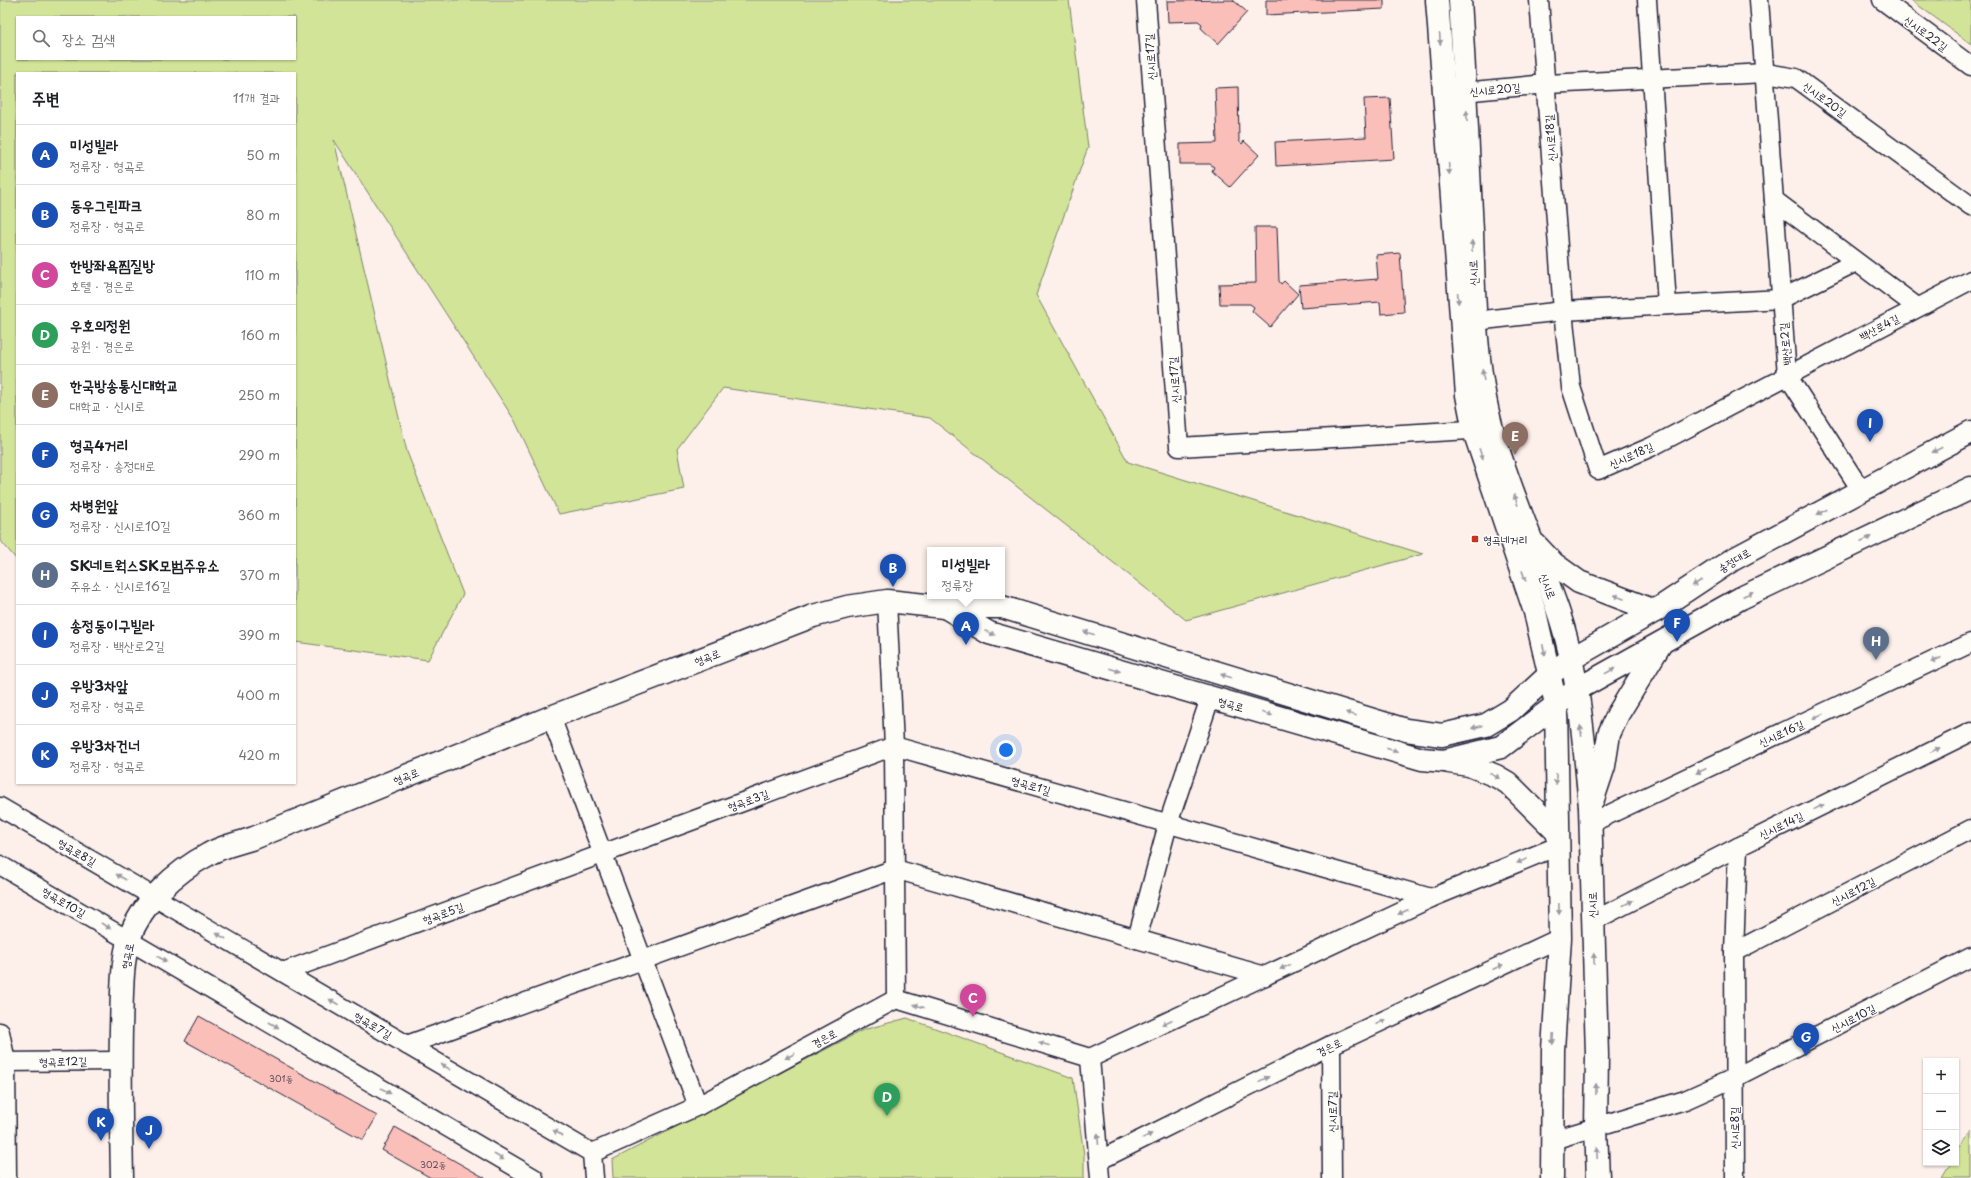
<!DOCTYPE html>
<html lang="ko">
<meta charset="utf-8">
<style>
body{margin:0;font-family:"Playpen Sans","Poor Story",sans-serif;background:#f2f2f2;color:#202124}
.controls{position:absolute;right:12px;bottom:12px;display:grid;overflow:hidden;border-radius:0px;box-shadow:0 1px 3px #0004}
.controls button{width:36px;height:36px;display:grid;place-items:center;padding:0;border:0;border-bottom:1px solid #e0e0e0;background:#fff;color:#202124;font:20px sans-serif}
.you{position:absolute;left:1006px;top:750px;width:14px;height:14px;margin:-10px;border:3px solid #fff;border-radius:50%;background:#1a73e8;box-shadow:0 0 0 6px #1a73e833}
.badge{display:grid;place-items:center;width:26px;height:26px;border-radius:50%;background:#c8321e;color:#fff;font-size:13px;font-weight:700}
.pin{position:absolute;translate:-50% -33px;filter:drop-shadow(0 1px 2px #0008)}
.pin::after{content:'';position:absolute;top:21px;width:14px;height:12px;background:inherit;clip-path:polygon(0 0,100% 0,50% 100%)}
.popup{position:absolute;left:927px;top:547px;width:78px;height:52px;box-sizing:border-box;display:grid;place-content:center;border-radius:0px;background:#fff;filter:drop-shadow(0 1px 3px #0005);font-size:13px;white-space:nowrap;color:#757577}
.popup b{font-size:15px;color:#202124}
.popup::after{content:'';position:absolute;left:50%;top:100%;margin-left:-8px;border:8px solid transparent;border-top-color:#fff}
.list{margin:0;padding:0;list-style:none}
h2{display:flex;justify-content:space-between;align-items:center;height:52px;margin:0;padding:0 16px;font-size:17px}
h2 small{font-size:13px;font-weight:400;color:#757577}
.list li{display:grid;grid-template-columns:26px 1fr auto;gap:12px;align-items:center;box-sizing:border-box;height:60px;padding:0 16px;border-top:1px solid #e0e0e0}
.list b{display:block;font-size:15px;white-space:nowrap}
.list p{margin:0;font-size:13px;white-space:nowrap;color:#757577}
.list em{font-size:13px;font-style:normal;color:#757577}
.icon{flex:none;width:22px;height:22px;fill:none;stroke:currentColor;stroke-width:2;stroke-linecap:round;stroke-linejoin:round}
.map{position:relative;flex:none;width:1971px;height:1178px;overflow:hidden}
.search{position:absolute;background:#fff;box-shadow:0 1px 3px #0004;left:16px;top:16px;width:280px;height:44px;display:flex;align-items:center;gap:10px;box-sizing:border-box;padding:0 14px;border-radius:0px;color:#757577;font-size:15px}
.panel{position:absolute;background:#fff;box-shadow:0 1px 3px #0004;left:16px;top:72px;width:280px;height:712px;border-radius:0px}
.map>svg:first-child{display:block}
.green{fill:#d2e498;stroke:#7a836a;fill-rule:evenodd}
.building{fill:#fbbfba;stroke:#22223b}
.lines{fill:none;stroke-linecap:round;stroke-linejoin:round}
.minor-casing{stroke:#22223b;stroke-width:21}
.tertiary-casing{stroke:#22223b;stroke-width:25}
.minor{stroke:#fdfcf7;stroke-width:18}
.tertiary{stroke:#fdfcf7;stroke-width:22}
.oneway{fill:#9a9aa2}
.poi-dot{fill:#c8321e;stroke:#fdfcf7;stroke-width:1.5}
.labels{text-anchor:middle;dominant-baseline:central;stroke-width:3;stroke-linejoin:round;paint-order:stroke}
.number-label{font-size:9px;fill:#58495b}
.street-label{font-size:11px;fill:#22223b;stroke:#fdfcf7}
.poi-label{font-size:11px;fill:#22223b;stroke:#fdfcf7;text-anchor:start}
</style>
<div class="map">
<svg width="1971" height="1178" viewBox="0 0 1971 1178">
<rect width="100%" height="100%" fill="#fdf0eb"/>
<filter id="ink" filterUnits="userSpaceOnUse"><feTurbulence type="fractalNoise" baseFrequency=".025" numOctaves="2"/><feDisplacementMap in="SourceGraphic" scale="8" xChannelSelector="R" yChannelSelector="G"/><feConvolveMatrix kernelMatrix="1 2 1 2 8 2 1 2 1" color-interpolation-filters="sRGB"/></filter>
<g filter="url(#ink)">
<g class="green">
<path d="M0,0H1069L1088,147L1036,295L1128,462L1423,554L1186,620L930,418L723,388L677,449L684,489L559,514L515,421L334,140L407,452L463,594L428,660L295,642V73H17V560L0,540ZM17,17H295V59H17Z"/>
<polygon points="1911,0 1971,0 1971,44"/>
<polygon points="907,1018 1073,1078 1084,1155 1084,1178 613,1178 612,1160 863,1030"/>
<polygon points="1971,1130 1971,1178 1941,1178 1950,1163 1956,1163 1956,1154"/>
</g>
<g class="building">
<polygon points="1228,0 1233,0 1247,12 1218,44 1201,28 1202,24 1198,21 1168,22 1167,1"/>
<polygon points="1266,0 1384,0 1384,9 1266,15"/>
<polygon points="1238,87 1239,141 1242,144 1244,141 1259,155 1230,187 1212,171 1214,167 1210,164 1180,164 1180,144 1217,143 1215,88"/>
<polygon points="1390,98 1394,159 1276,166 1275,142 1366,137 1364,99"/>
<polygon points="1255,227 1277,227 1279,281 1281,284 1284,281 1298,294 1270,327 1252,311 1254,307 1250,304 1220,304 1219,284 1256,283"/>
<polygon points="1400,253 1404,312 1381,314 1380,302 1301,308 1299,285 1378,279 1376,255"/>
<polygon points="199,1016 377,1116 363,1140 185,1041"/>
<polygon points="395,1127 485,1178 431,1178 382,1150"/>
</g>
<g class="lines">
<defs>
<g id="minor">
<polyline points="1146,0 1179,447 1487,429"/>
<polyline points="1539,0 1563,311 1571,387 1598,470 1651,447 1971,280"/>
<polyline points="1647,0 1667,305"/>
<polyline points="1759,0 1787,375 1861,490"/>
<polyline points="1882,0 1971,66"/>
<polyline points="1452,93 1547,84 1766,73 1796,78 1971,206"/>
<polyline points="1774,200 1917,307"/>
<polyline points="1475,321 1563,311 1781,299 1856,262"/>
<polyline points="887,601 894,746 896,999"/>
<polyline points="551,717 698,1106"/>
<polyline points="0,807 592,1153"/>
<polyline points="1591,823 1971,643"/>
<polyline points="0,865 534,1178"/>
<polyline points="1593,921 1738,847 1971,732"/>
<polyline points="1137,939 1168,824 1210,698"/>
<polyline points="1734,952 1971,829"/>
<polyline points="283,972 894,746 1431,898"/>
<polyline points="0,1032 6,1062 7,1178"/>
<polyline points="407,1045 895,869 1265,976"/>
<polyline points="1331,1045 1332,1178"/>
<polyline points="1090,1058 1431,898 1558,846"/>
<polyline points="0,1062 120,1061"/>
<polyline points="1553,1140 1685,1100 1734,1078 1971,957"/>
<polyline points="592,1153 698,1106 896,999 1090,1058 1100,1178"/>
<polyline points="592,1153 594,1178"/>
<polyline points="1100,1160 1331,1045 1560,938"/>
<polyline points="1735,1178 1734,952 1738,847"/>
</g>
<g id="tertiary">
<polyline points="1437,0 1467,395 1474,431 1535,612 1556,704 1560,938 1553,1050 1552,1178"/>
<path d="M1460,0C1465,77 1468,154 1472,231C1474,296 1475,366 1492,429C1509,490 1536,548 1557,608C1579,671 1584,741 1590,807L1597,1055L1596,1128L1598,1178"/>
<polyline points="1536,545 1554,564 1579,582 1655,611"/>
<polyline points="945,607 989,633 1422,759 1444,761 1501,747 1576,690 1741,598 1971,488"/>
<polyline points="1449,762 1469,765 1496,776 1508,783 1557,832"/>
<polyline points="1593,799 1604,766 1609,734 1618,714 1660,645"/>
<path d="M122,1178C121,1128 120,1079 121,1029C122,1003 121,963 129,939C142,902 175,872 209,854C222,846 240,843 254,838L551,717L813,616L847,607L887,601L944,607H1002L1406,730L1442,735L1486,725L1511,710L1550,674L1571,659L1655,611L1732,560L1971,432"/>
</g>
</defs>
<use href="#minor" class="minor-casing"/>
<use href="#tertiary" class="tertiary-casing"/>
<use href="#minor" class="minor"/>
<use href="#tertiary" class="tertiary"/>
</g>
<defs><path id="oneway-solid" d="M-6-.8H1V-3.2L6.5 0L1 3.2V.8H-6Z"/></defs>
<g class="oneway">
<use href="#oneway-solid" transform="translate(1440 39) rotate(86)"/>
<use href="#oneway-solid" transform="translate(1467 116) rotate(-92)"/>
<use href="#oneway-solid" transform="translate(1449 169) rotate(86)"/>
<use href="#oneway-solid" transform="translate(1472 246) rotate(-92)"/>
<use href="#oneway-solid" transform="translate(1458 298) rotate(86)"/>
<use href="#oneway-solid" transform="translate(1483 375) rotate(-98)"/>
<use href="#oneway-solid" transform="translate(1937 450) rotate(152)"/>
<use href="#oneway-solid" transform="translate(1481 454) rotate(71)"/>
<use href="#oneway-solid" transform="translate(1516 500) rotate(-109)"/>
<use href="#oneway-solid" transform="translate(1822 512) rotate(152)"/>
<use href="#oneway-solid" transform="translate(1866 539) rotate(-25)"/>
<use href="#oneway-solid" transform="translate(1524 576) rotate(70)"/>
<use href="#oneway-solid" transform="translate(1697 583) rotate(147)"/>
<use href="#oneway-solid" transform="translate(1748 594) rotate(-25)"/>
<use href="#oneway-solid" transform="translate(1619 597) rotate(-159)"/>
<use href="#oneway-solid" transform="translate(990 633) rotate(22)"/>
<use href="#oneway-solid" transform="translate(1089 633) rotate(-163)"/>
<use href="#oneway-solid" transform="translate(1544 650) rotate(77)"/>
<use href="#oneway-solid" transform="translate(1936 660) rotate(155)"/>
<use href="#oneway-solid" transform="translate(1115 670) rotate(16)"/>
<use href="#oneway-solid" transform="translate(1610 671) rotate(-29)"/>
<use href="#oneway-solid" transform="translate(1226 676) rotate(-163)"/>
<use href="#oneway-solid" transform="translate(1267 714) rotate(16)"/>
<use href="#oneway-solid" transform="translate(1351 714) rotate(-163)"/>
<use href="#oneway-solid" transform="translate(1818 716) rotate(155)"/>
<use href="#oneway-solid" transform="translate(1477 727) rotate(167)"/>
<use href="#oneway-solid" transform="translate(1581 731) rotate(-97)"/>
<use href="#oneway-solid" transform="translate(1392 750) rotate(16)"/>
<use href="#oneway-solid" transform="translate(1935 750) rotate(-26)"/>
<use href="#oneway-solid" transform="translate(1701 771) rotate(155)"/>
<use href="#oneway-solid" transform="translate(1495 776) rotate(26)"/>
<use href="#oneway-solid" transform="translate(1556 779) rotate(90)"/>
<use href="#oneway-solid" transform="translate(1819 807) rotate(-26)"/>
<use href="#oneway-solid" transform="translate(1522 861) rotate(158)"/>
<use href="#oneway-solid" transform="translate(121 877) rotate(-150)"/>
<use href="#oneway-solid" transform="translate(1628 903) rotate(-27)"/>
<use href="#oneway-solid" transform="translate(1559 909) rotate(89)"/>
<use href="#oneway-solid" transform="translate(1403 912) rotate(155)"/>
<use href="#oneway-solid" transform="translate(106 926) rotate(30)"/>
<use href="#oneway-solid" transform="translate(221 936) rotate(-150)"/>
<use href="#oneway-solid" transform="translate(162 959) rotate(30)"/>
<use href="#oneway-solid" transform="translate(1594 959) rotate(-92)"/>
<use href="#oneway-solid" transform="translate(1285 967) rotate(155)"/>
<use href="#oneway-solid" transform="translate(1498 967) rotate(-25)"/>
<use href="#oneway-solid" transform="translate(334 1002) rotate(-150)"/>
<use href="#oneway-solid" transform="translate(919 1006) rotate(-163)"/>
<use href="#oneway-solid" transform="translate(1167 1022) rotate(155)"/>
<use href="#oneway-solid" transform="translate(1381 1022) rotate(-25)"/>
<use href="#oneway-solid" transform="translate(274 1025) rotate(30)"/>
<use href="#oneway-solid" transform="translate(1553 1039) rotate(93)"/>
<use href="#oneway-solid" transform="translate(1044 1044) rotate(-163)"/>
<use href="#oneway-solid" transform="translate(790 1056) rotate(152)"/>
<use href="#oneway-solid" transform="translate(446 1067) rotate(-150)"/>
<use href="#oneway-solid" transform="translate(1264 1079) rotate(-26)"/>
<use href="#oneway-solid" transform="translate(1596 1089) rotate(-89)"/>
<use href="#oneway-solid" transform="translate(386 1091) rotate(30)"/>
<use href="#oneway-solid" transform="translate(558 1133) rotate(-150)"/>
<use href="#oneway-solid" transform="translate(1147 1136) rotate(-26)"/>
<use href="#oneway-solid" transform="translate(1098 1139) rotate(-95)"/>
<use href="#oneway-solid" transform="translate(1597 1153) rotate(-92)"/>
<use href="#oneway-solid" transform="translate(499 1157) rotate(30)"/>
</g>
</g>
<rect class="poi-dot" x="1471" y="535" width="8" height="8" rx="2"/>
<g class="labels">
<g class="number-label">
<text x="281" y="1078">301동</text>
<text x="433" y="1164">302동</text>
</g>
<g class="street-label">
<text transform="translate(1926 33) rotate(36)">신시로22길</text>
<text transform="translate(1150 57) rotate(-94)">신시로17길</text>
<text transform="translate(1495 89) rotate(-5)">신시로20길</text>
<text transform="translate(1825 99) rotate(36)">신시로20길</text>
<text transform="translate(1550 138) rotate(-94)">신시로18길</text>
<text transform="translate(1473 273) rotate(-92)">신시로</text>
<text transform="translate(1879 327) rotate(-28)">백산로4길</text>
<text transform="translate(1785 344) rotate(-95)">백산로2길</text>
<text transform="translate(1174 380) rotate(-94)">신시로17길</text>
<text transform="translate(1631 455) rotate(-24)">신시로18길</text>
<text transform="translate(1734 560) rotate(-31)">송정대로</text>
<text transform="translate(1548 586) rotate(69)">신시로</text>
<text transform="translate(707 657) rotate(-21)">형곡로</text>
<text transform="translate(1231 704) rotate(16)">형곡로</text>
<text transform="translate(1781 733) rotate(-25)">신시로16길</text>
<text transform="translate(406 776) rotate(-22)">형곡로</text>
<text transform="translate(1031 785) rotate(16)">형곡로1길</text>
<text transform="translate(748 800) rotate(-20)">형곡로3길</text>
<text transform="translate(1781 825) rotate(-26)">신시로14길</text>
<text transform="translate(77 852) rotate(30)">형곡로8길</text>
<text transform="translate(1853 891) rotate(-27)">신시로12길</text>
<text transform="translate(64 902) rotate(30)">형곡로10길</text>
<text transform="translate(1592 905) rotate(-91)">신시로</text>
<text transform="translate(443 913) rotate(-20)">형곡로5길</text>
<text transform="translate(127 956) rotate(-80)">형곡로</text>
<text transform="translate(1853 1018) rotate(-27)">신시로10길</text>
<text transform="translate(373 1025) rotate(30)">형곡로7길</text>
<text transform="translate(824 1038) rotate(-28)">경은로</text>
<text transform="translate(1329 1047) rotate(-26)">경은로</text>
<text transform="translate(63 1061) rotate(-1)">형곡로12길</text>
<text transform="translate(1332 1112) rotate(-91)">신시로7길</text>
<text transform="translate(1734 1128) rotate(-90)">신시로8길</text>
</g>
<g class="poi-label">
<text x="1483" y="539">형곡네거리</text>
</g>
</g>
</svg>
<div class="controls">
<button>+</button>
<button>−</button>
<button><svg class="icon" aria-label="layers" viewBox="0 0 24 24"><path d="M12 4l9 5-9 5-9-5zM3 14l9 5 9-5"/></svg></button>
</div>
<div class="you"></div>
<div class="pin badge" style="left:966px;top:645px;background:#1a4fb4">A</div>
<div class="popup"><b>미성빌라</b>정류장</div>
<div class="pin badge" style="left:893px;top:587px;background:#1a4fb4">B</div>
<div class="pin badge" style="left:973px;top:1017px;background:#d1479c">C</div>
<div class="pin badge" style="left:887px;top:1116px;background:#2e9e5b">D</div>
<div class="pin badge" style="left:1515px;top:455px;background:#8d6e63">E</div>
<div class="pin badge" style="left:1677px;top:642px;background:#1a4fb4">F</div>
<div class="pin badge" style="left:1806px;top:1056px;background:#1a4fb4">G</div>
<div class="pin badge" style="left:1876px;top:660px;background:#5c6f8a">H</div>
<div class="pin badge" style="left:1870px;top:442px;background:#1a4fb4">I</div>
<div class="pin badge" style="left:149px;top:1149px;background:#1a4fb4">J</div>
<div class="pin badge" style="left:101px;top:1141px;background:#1a4fb4">K</div>
<div class="search"><svg class="icon" aria-label="search" viewBox="0 0 24 24"><circle cx="10" cy="10" r="6"/><path d="M15 15l6 6"/></svg>장소 검색</div>
<section class="panel">
<h2>주변<small>11개 결과</small></h2>
<ul class="list">
<li><span class="badge" style="background:#1a4fb4">A</span><div><b>미성빌라</b><p>정류장 · 형곡로</p></div><em>50 m</em></li>
<li><span class="badge" style="background:#1a4fb4">B</span><div><b>동우그린파크</b><p>정류장 · 형곡로</p></div><em>80 m</em></li>
<li><span class="badge" style="background:#d1479c">C</span><div><b>한방좌욕찜질방</b><p>호텔 · 경은로</p></div><em>110 m</em></li>
<li><span class="badge" style="background:#2e9e5b">D</span><div><b>우호의정원</b><p>공원 · 경은로</p></div><em>160 m</em></li>
<li><span class="badge" style="background:#8d6e63">E</span><div><b>한국방송통신대학교</b><p>대학교 · 신시로</p></div><em>250 m</em></li>
<li><span class="badge" style="background:#1a4fb4">F</span><div><b>형곡4거리</b><p>정류장 · 송정대로</p></div><em>290 m</em></li>
<li><span class="badge" style="background:#1a4fb4">G</span><div><b>차병원앞</b><p>정류장 · 신시로10길</p></div><em>360 m</em></li>
<li><span class="badge" style="background:#5c6f8a">H</span><div><b>SK네트웍스SK모범주유소</b><p>주유소 · 신시로16길</p></div><em>370 m</em></li>
<li><span class="badge" style="background:#1a4fb4">I</span><div><b>송정동이구빌라</b><p>정류장 · 백산로2길</p></div><em>390 m</em></li>
<li><span class="badge" style="background:#1a4fb4">J</span><div><b>우방3차앞</b><p>정류장 · 형곡로</p></div><em>400 m</em></li>
<li><span class="badge" style="background:#1a4fb4">K</span><div><b>우방3차건너</b><p>정류장 · 형곡로</p></div><em>420 m</em></li>
</ul>
</section>
</div>
